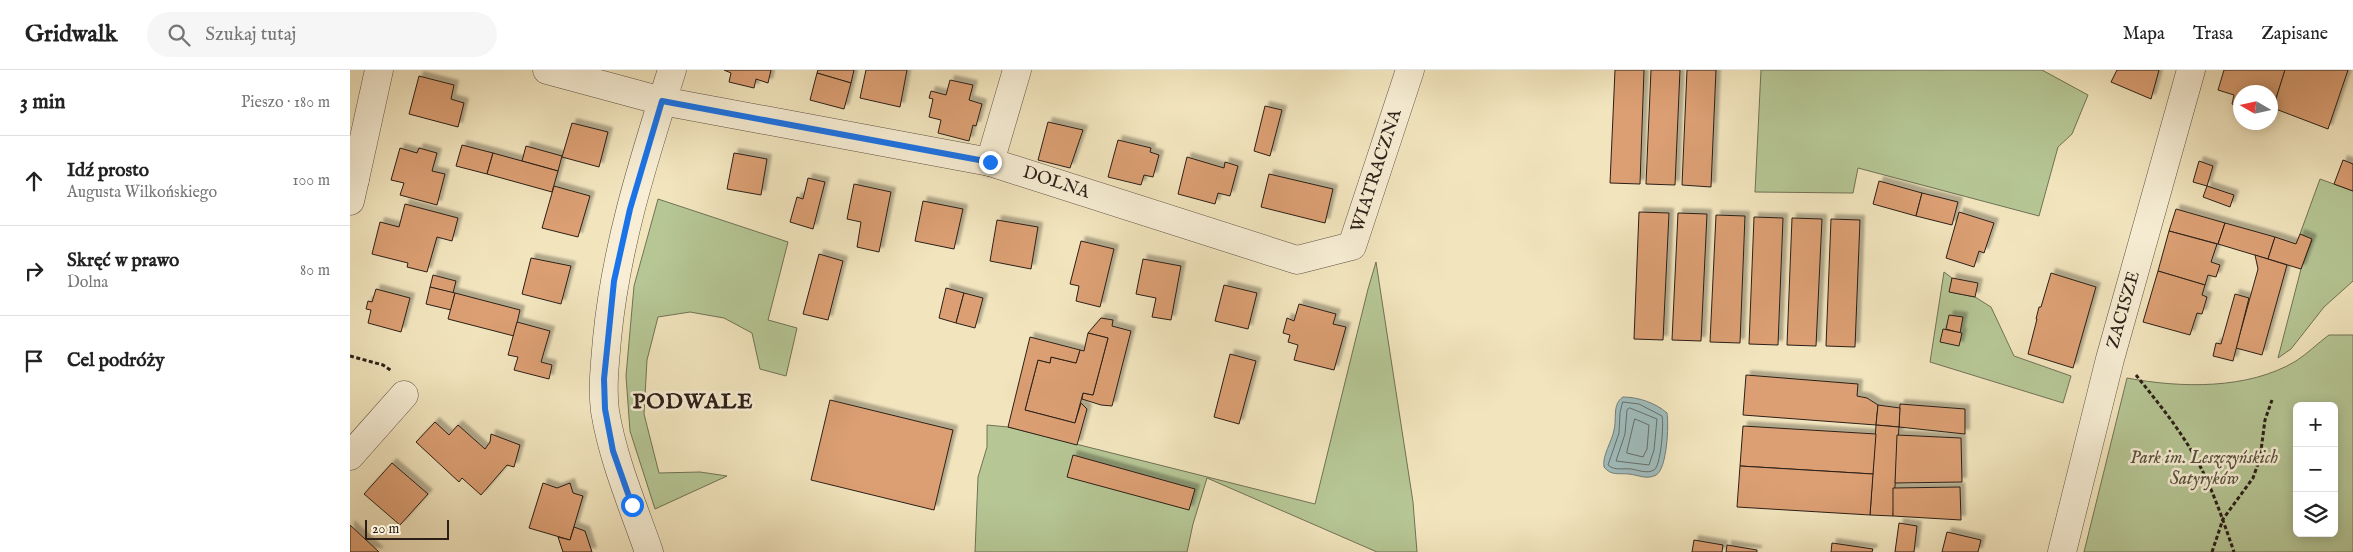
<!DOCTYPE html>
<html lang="pl">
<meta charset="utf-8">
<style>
body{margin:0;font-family:"IM FELL English",serif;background:#f6f6f6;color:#222}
.controls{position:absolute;right:15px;bottom:15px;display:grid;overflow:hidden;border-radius:8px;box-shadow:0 2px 12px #0003}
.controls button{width:45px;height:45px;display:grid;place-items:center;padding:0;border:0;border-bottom:1px solid #e0e0e0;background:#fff;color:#222;font:25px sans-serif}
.compass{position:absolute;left:1883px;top:15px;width:45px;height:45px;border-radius:50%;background:#fff;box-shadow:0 2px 12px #0003;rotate:279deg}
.scale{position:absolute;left:15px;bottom:12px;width:84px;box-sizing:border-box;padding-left:5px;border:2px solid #2b1f17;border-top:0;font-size:14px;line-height:18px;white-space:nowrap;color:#2b1f17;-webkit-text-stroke:4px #f7eed5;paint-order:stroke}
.stop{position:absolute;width:15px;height:15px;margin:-11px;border:4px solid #1a73e8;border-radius:50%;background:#fff}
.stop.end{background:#1a73e8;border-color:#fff;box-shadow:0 1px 5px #0008}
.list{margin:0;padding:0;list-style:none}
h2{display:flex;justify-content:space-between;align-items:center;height:65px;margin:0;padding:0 20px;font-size:21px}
h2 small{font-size:16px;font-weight:400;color:#767676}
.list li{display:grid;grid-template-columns:32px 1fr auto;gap:15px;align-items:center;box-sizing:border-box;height:90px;padding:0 20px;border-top:1px solid #e0e0e0}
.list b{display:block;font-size:19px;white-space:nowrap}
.list p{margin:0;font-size:16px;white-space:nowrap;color:#767676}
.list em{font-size:16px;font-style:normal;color:#767676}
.icon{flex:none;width:28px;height:28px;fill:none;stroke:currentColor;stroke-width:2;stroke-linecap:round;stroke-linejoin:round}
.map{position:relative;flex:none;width:2003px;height:482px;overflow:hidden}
header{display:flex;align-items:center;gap:30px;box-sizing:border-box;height:70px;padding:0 25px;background:#fff;border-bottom:1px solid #e0e0e0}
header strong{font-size:24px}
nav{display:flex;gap:28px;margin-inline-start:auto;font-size:18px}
.search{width:350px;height:45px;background:#f6f6f6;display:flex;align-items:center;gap:12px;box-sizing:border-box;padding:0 18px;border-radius:28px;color:#767676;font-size:19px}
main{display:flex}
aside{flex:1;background:#fff}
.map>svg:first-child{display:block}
.green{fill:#b6c695;stroke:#707256;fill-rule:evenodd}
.water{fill:#a0bcbc;stroke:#717d7a}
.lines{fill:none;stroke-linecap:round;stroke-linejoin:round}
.shore{stroke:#666e6a;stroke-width:1}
.building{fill:#db9f73;stroke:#2b1f17;filter:url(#shadow)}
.minor-casing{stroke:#5d5041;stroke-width:29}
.tertiary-casing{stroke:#5d5041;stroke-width:29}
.path{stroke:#2b1f17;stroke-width:3;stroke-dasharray:4 2.5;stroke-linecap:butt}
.minor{stroke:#f7eed5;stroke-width:28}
.tertiary{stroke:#f7eed5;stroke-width:28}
.route{stroke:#1a73e8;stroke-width:6}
.labels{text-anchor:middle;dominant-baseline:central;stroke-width:5;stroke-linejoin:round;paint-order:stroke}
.street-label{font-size:18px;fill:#2b1f17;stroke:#f7eed5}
.park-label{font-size:18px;font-style:italic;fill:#55513d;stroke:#f7eed5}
.district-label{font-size:22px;font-weight:bold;letter-spacing:1px;fill:#2b1f17;stroke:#f7eed5}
</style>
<header>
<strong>Gridwalk</strong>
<div class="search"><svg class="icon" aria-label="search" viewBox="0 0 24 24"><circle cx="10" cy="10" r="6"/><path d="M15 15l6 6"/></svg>Szukaj tutaj</div>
<nav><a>Mapa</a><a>Trasa</a><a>Zapisane</a></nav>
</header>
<main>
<aside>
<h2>3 min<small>Pieszo · 180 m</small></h2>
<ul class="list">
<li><svg class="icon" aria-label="ahead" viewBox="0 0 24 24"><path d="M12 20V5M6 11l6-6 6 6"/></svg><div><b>Idź prosto</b><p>Augusta Wilkońskiego</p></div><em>100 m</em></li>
<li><svg class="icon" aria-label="right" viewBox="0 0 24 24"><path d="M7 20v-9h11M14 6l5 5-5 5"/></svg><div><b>Skręć w prawo</b><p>Dolna</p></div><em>80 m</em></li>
<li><svg class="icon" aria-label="arrive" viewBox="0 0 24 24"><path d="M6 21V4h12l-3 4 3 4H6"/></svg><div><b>Cel podróży</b></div></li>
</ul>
</aside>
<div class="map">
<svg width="2003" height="482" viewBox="0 0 2003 482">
<defs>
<filter id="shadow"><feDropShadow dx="4.5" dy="-4.5" stdDeviation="1" flood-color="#0004"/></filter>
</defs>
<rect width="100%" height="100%" fill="#f2e5be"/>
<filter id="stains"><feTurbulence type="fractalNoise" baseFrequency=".004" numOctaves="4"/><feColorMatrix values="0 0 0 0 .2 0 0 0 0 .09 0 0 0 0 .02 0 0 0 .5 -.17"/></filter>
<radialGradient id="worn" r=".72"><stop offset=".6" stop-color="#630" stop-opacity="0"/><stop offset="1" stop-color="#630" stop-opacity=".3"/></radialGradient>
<g class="green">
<polygon points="1411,0 1692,0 1738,25 1722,64 1708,77 1689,146 1508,98 1503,123 1405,122"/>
<polygon points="1970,109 2003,121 2003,211 1974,237 1941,279 1928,288 1951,199 1962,170 1950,164"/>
<polygon points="308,129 438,172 418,250 447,258 436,306 410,299 402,263 374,248 340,242 308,247 297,290 294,344 309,403 350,402 377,406 305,439 280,361 276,306 284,216"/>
<polygon points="1026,192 1063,432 1067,482 1027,482 857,408 843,454 837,482 625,482 628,407 637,377 637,355 658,357 965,434 1018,219"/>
<polygon points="1594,202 1602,208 1600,222 1625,227 1641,237 1664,286 1721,306 1713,333 1580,292"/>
<path d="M1979,265H2003V482H1734L1777,308C1830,318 1898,320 1946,291C1957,284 1968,273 1979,265ZM1947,336H1984V463H1947Z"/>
</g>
<path class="water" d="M1273,327C1288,327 1306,333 1317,343C1319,355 1317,399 1306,405C1297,410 1288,405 1279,404C1269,403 1261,406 1254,397C1252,385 1262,372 1264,360C1267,349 1262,334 1273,327Z"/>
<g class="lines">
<g class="shore">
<path d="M1273,332L1289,334L1312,346C1314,354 1311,396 1304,400C1297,404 1288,400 1281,399C1273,398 1265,401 1258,395L1269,363L1270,343Z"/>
<polygon points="1280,338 1307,349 1304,380 1299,395 1266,391 1275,364 1277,340"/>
<polygon points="1285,349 1299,355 1297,379 1293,387 1277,383"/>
</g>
</g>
<g class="building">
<polygon points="374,0 421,0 418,13 406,9 404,18 379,12 381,3"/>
<polygon points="468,0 504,0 501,13 467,3"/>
<polygon points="516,0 557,0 550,37 510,28"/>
<polygon points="1265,0 1294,0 1290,114 1260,113"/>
<polygon points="1301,0 1330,0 1325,115 1296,114"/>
<polygon points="1337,0 1366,0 1361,117 1332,115"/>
<polygon points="1767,0 1809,0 1801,29 1761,12"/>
<polygon points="1874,0 1935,0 1923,38 1920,37 1920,22 1890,22 1890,37 1882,34 1884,25 1868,20"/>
<polygon points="1935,0 1998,0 1978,59 1923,38"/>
<polygon points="467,3 501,13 494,39 460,30"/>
<polygon points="69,6 104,15 101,29 114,33 108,57 59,44"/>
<polygon points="600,10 623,15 619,30 632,34 626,56 623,55 619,71 588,63 591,50 579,47 583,29 579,28 581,21 596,25"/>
<polygon points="915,36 932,40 920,86 904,81"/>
<polygon points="698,52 733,60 720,98 688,90"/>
<polygon points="222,53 258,62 249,97 212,87"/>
<polygon points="768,70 801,78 800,82 809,85 803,107 794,105 791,115 758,107"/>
<polygon points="112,75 143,83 137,104 106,96"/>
<polygon points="176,76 212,86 208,101 172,91"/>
<polygon points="50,78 67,83 69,78 87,83 82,101 95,104 87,135 50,125 54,113 41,110"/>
<polygon points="143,83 208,101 202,122 137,104"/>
<polygon points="384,83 417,89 411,125 377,119"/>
<polygon points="837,87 874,98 875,92 888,96 880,126 868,123 865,134 828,124"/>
<polygon points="1993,90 2003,94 2003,121 1984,114"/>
<polygon points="1849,91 1863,96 1857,116 1843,112"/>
<polygon points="919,104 983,119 975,153 911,137"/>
<polygon points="458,108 475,112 463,159 440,152 447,127 453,129"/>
<polygon points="1529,111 1572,123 1566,146 1523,134"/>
<polygon points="504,114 541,122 529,182 507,177 511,152 497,149"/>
<polygon points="204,116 240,126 228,167 192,158"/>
<polygon points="1857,116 1884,125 1880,137 1853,127"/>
<polygon points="1572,123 1608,132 1602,155 1566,146"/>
<polygon points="573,131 613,139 604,179 565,171"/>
<polygon points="55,134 108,148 102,171 87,167 77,202 57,197 58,193 22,184 30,152 49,157"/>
<polygon points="1826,139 1875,153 1868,174 1819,161"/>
<polygon points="1289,142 1319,143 1313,270 1284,269"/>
<polygon points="1609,142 1644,153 1634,183 1629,181 1624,197 1596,188"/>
<polygon points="1328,143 1357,144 1351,271 1322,270"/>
<polygon points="1366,145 1395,146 1390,273 1360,272"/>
<polygon points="1404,147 1433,148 1428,275 1399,274"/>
<polygon points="1442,148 1472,149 1466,276 1437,275"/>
<polygon points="1481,149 1510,150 1505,277 1476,276"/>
<polygon points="647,150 688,157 681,199 640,191"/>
<polygon points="1875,153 1925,167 1918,189 1868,174"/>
<polygon points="1819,161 1867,174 1861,192 1870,195 1866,207 1858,205 1855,215 1808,201"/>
<polygon points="1950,164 1962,169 1951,199 1918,189 1925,167 1946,174"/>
<polygon points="731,171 764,179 750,237 726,231 729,216 720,214"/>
<polygon points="469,184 493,191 478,250 453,244"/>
<polygon points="1905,185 1937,195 1912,285 1886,278 1908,199"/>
<polygon points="181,188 221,196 211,234 172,224"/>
<polygon points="793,189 831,196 821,250 802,247 806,228 786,224"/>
<polygon points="1808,201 1855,215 1852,225 1857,227 1852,244 1847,243 1840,265 1793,252"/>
<polygon points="1701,203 1746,217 1723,298 1678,284 1687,249 1686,249 1689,237 1691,237"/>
<polygon points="83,205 106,211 103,223 80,217"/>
<polygon points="1602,208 1628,213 1625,227 1599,222"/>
<polygon points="874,215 907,223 898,259 865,251"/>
<polygon points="80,217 105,223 101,240 76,234"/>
<polygon points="596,218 614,223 606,253 589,248"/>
<polygon points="26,219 60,228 51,262 18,253 21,240 16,239 18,231 22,232"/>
<polygon points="105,223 170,240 164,266 98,249"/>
<polygon points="614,223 633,228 625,258 606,253"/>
<polygon points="1885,224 1899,228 1883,291 1863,286 1866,273 1871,274"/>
<polygon points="949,234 986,244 983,254 996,257 984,300 944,290 948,275 938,272 940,265 933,263 937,248 944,251"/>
<polygon points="1599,245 1613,247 1610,263 1596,259"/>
<polygon points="751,248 763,250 762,256 781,261 762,336 751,335 732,329 733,323 743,325 758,268 738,263"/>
<polygon points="167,252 200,261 191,292 202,295 199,309 164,300 168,287 158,285"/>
<polygon points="1593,259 1612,263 1609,276 1590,272"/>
<polygon points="738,263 758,268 743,325 733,323 725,353 675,340 688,290 700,293 701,287 726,293 730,280 734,281"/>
<polygon points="680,267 730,280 726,293 701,287 700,293 688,290 675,340 725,353 731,333 737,339 727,375 658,357"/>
<polygon points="880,284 906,291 889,354 864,347"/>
<polygon points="1396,305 1508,314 1507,326 1517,328 1528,335 1526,355 1393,345"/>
<polygon points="480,330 603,360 584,440 461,410"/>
<polygon points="1550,334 1615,339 1615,364 1549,357"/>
<polygon points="1528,335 1550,338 1549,357 1526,355"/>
<polygon points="85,352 99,365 108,355 135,379 140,372 141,364 170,375 164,397 157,395 131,425 112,408 109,412 66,372"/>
<polygon points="1526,355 1549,357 1543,446 1520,445"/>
<polygon points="1393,356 1526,364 1523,404 1390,396"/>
<polygon points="1547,365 1611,368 1612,412 1545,413"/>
<polygon points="723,385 845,419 839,440 717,407"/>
<polygon points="42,393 78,424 50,455 14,424"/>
<polygon points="1390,396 1523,404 1520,445 1387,437"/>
<polygon points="193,413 207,418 220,413 223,423 233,426 220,470 179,458"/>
<polygon points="1610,417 1611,450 1543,446 1543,418"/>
<polygon points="1549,453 1567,456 1564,482 1545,482"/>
<polygon points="0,455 29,482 0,482"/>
<polygon points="224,457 235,461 242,482 213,482 208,467 220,470"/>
<polygon points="1597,462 1631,470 1628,482 1592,482"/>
<polygon points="1344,470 1373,475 1372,482 1342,482"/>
<polygon points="1482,473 1523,479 1522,482 1481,482"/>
<polygon points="1377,475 1407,480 1407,482 1376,482"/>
</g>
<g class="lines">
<defs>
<g id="minor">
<polyline points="197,0 312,31 640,92 947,190 1002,176 1060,0"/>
<polyline points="640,92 667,0"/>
<polyline points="0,107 5,109 29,0"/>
<polyline points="0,131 5,109"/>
<polyline points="0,386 54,325"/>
<path d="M299,482C283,436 263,390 255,341C252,317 255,293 257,269C266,175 294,89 322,0"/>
</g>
<polyline id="tertiary" points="1712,482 1760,289 1841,0"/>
</defs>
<use href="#minor" class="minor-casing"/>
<use href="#tertiary" class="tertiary-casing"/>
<g class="path">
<polyline points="0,286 33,295 42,301"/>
<path d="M1786,305C1809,334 1833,363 1850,396C1864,423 1874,453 1884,482"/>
<polyline points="1862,482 1873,449 1903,408 1910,388 1915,350 1922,330"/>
</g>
<use href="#minor" class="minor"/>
<use href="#tertiary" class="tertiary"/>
</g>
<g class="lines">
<polyline class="route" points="282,435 263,381 255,339 254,309 264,211 280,139 312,31 640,92"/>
</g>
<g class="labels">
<g class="street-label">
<text transform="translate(1027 101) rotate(-72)">WIATRACZNA</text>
<text transform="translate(706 113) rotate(18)">DOLNA</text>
<text transform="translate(1774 240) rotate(-74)">ZACISZE</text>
</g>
<g class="park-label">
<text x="1854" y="388">Park im. Leszczyńskich<tspan x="1854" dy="21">Satyryków</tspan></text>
</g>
<g class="district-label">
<text x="343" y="332">PODWALE</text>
</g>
</g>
<rect width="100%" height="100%" filter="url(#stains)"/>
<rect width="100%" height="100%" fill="url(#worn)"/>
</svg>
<div class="controls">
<button>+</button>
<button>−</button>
<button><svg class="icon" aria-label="layers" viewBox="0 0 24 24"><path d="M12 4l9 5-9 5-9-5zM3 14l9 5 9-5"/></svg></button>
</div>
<svg class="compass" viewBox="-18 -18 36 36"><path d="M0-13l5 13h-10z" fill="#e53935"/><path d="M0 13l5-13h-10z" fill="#767676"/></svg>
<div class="scale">20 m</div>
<div class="stop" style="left:282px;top:435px"></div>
<div class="stop end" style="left:640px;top:92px"></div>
</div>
</main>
